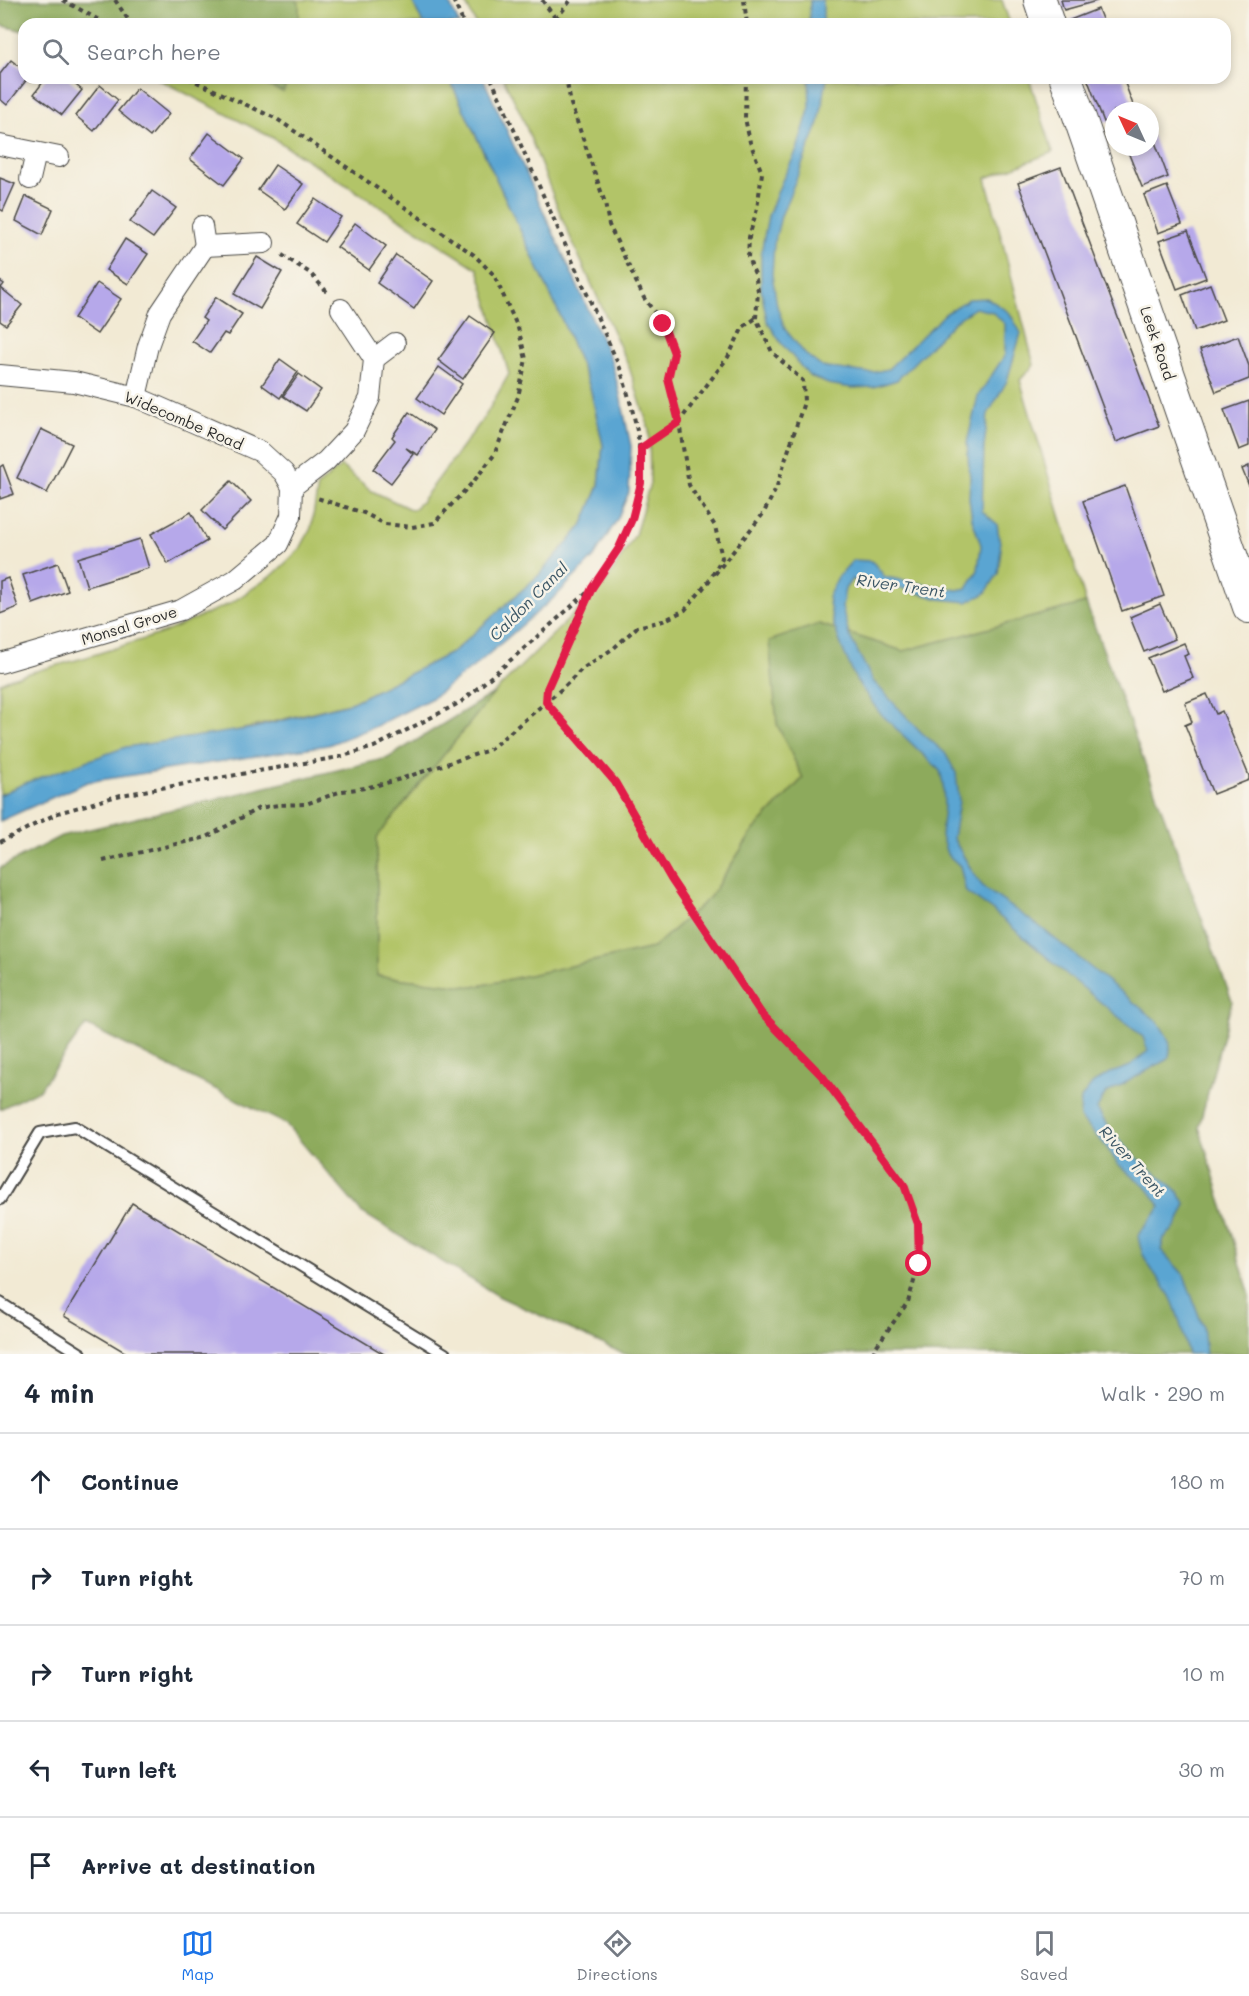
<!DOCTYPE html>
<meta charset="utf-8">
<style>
body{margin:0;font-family:Mali,sans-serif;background:#f2f2f3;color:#1f2937}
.compass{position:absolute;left:1105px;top:102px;width:54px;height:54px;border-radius:50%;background:#fff;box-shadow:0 3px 9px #0003;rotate:314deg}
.stop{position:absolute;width:18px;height:18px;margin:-14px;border:4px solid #e11d48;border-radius:50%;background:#fff}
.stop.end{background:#e11d48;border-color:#fff;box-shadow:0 2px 6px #0008}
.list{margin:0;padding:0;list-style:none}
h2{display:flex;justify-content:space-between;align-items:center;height:78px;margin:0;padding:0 24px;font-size:26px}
h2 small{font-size:20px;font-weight:400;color:#747a83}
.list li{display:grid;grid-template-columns:39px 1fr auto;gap:18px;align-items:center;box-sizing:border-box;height:96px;padding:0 24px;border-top:2px solid #e0e1e3}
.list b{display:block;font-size:22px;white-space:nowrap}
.list em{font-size:20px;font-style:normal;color:#747a83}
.icon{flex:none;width:33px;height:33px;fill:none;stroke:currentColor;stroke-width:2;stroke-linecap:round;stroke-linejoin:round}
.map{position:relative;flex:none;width:1249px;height:1354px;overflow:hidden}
.search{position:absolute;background:#fff;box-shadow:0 3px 9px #0003;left:18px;right:18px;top:18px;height:66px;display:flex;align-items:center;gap:15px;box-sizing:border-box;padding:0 21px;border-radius:18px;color:#747a83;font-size:22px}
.sheet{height:558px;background:#fff}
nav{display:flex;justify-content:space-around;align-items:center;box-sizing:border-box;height:84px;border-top:2px solid #e0e1e3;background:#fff;font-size:16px;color:#747a83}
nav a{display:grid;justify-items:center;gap:3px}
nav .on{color:#1a73e8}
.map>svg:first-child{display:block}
.green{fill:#b2c467;stroke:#6e7849;stroke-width:1.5}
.forest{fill:#8daa5c;stroke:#5c6a44;stroke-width:1.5}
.water{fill:#5aa5d2;stroke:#42687e;stroke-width:1.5}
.building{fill:#b6a8ea}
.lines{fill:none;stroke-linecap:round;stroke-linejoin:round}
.lane-casing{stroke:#494844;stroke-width:14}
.street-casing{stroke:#494844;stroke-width:22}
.primary-casing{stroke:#494844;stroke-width:34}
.path{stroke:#494844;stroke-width:4;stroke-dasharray:4.5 4.5;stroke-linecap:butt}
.lane{stroke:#fff;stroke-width:10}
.street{stroke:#fff;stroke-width:20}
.primary{stroke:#fff;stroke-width:32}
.route{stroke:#e11d48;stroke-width:8}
.labels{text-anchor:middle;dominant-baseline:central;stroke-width:5;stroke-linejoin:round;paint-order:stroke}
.street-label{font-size:15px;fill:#2b2b2b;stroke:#f7f3e8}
.water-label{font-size:16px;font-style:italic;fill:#3b5665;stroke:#f7f3e8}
</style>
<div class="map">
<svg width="1249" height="1354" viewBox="0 0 1249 1354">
<rect width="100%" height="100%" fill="#f7f3e8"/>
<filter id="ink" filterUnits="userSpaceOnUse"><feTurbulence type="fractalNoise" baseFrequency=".0167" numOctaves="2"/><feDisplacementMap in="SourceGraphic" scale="12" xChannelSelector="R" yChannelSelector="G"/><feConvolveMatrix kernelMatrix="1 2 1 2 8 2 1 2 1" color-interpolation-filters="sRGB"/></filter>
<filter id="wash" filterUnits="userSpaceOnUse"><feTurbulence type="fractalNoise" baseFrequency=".008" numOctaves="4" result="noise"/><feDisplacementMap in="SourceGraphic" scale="24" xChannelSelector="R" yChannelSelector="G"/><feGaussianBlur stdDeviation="1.35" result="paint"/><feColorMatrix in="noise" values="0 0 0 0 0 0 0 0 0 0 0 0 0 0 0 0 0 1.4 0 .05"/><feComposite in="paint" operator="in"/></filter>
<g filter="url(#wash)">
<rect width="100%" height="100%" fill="#f2ead4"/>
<g class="green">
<polygon points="0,0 412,0 423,24 24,24 24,31 0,25"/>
<polygon points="464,0 1002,0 1010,24 476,24"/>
<polygon points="156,78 449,78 559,313 590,387 603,445 599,486 582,526 539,575 453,652 353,702 25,783 0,795 0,683 11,678 87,657 163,633 231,603 274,574 300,549 311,528 318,486 341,466 372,491 412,510 421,502 484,418 509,374 478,269 273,138"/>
<polygon points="503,78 1029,78 1053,152 986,178 1034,365 1020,380 1086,603 903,651 819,624 777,724 803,778 754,830 710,897 653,948 474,987 377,976 377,837 495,692 607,581 635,535 650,483 649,429 629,367 563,221 521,114"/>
</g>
<g class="forest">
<polygon points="0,0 296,0 299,3 299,24 24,24 24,31 0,25"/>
<polygon points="248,78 289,78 283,92"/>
<polygon points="1086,603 1232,1001 1199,1127 1249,1292 1249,1354 624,1354 500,1297 361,1212 286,1124 86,1025 39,1090 0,1109 0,868 61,836 388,758 495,692 377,837 377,976 474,987 653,948 710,897 754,830 803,778 777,724 769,641 819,624 903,651"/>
</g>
<g class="water">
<polygon points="412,0 448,0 459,24 423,24"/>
<polygon points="810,0 823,0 823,24 809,24"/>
<polygon points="449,78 483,78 611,360 619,390 631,446 629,492 617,520 594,557 556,596 477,664 432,698 374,727 328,745 87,782 0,821 0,795 25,783 126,747 254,728 353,702 453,652 539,575 582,526 599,486 603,445 590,387 559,313"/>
<path d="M809,78H827L819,123L781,216L774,244L772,274L777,306L785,329L805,354L822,367L870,373L888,369L946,313L969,299L987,298L1009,312L1021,333L1007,381L988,414L984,447L982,511L997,524L1001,550L998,574L985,594L967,602L939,599L901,588L876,587L852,579L845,589L842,607L849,635L873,681L921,732L945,753L956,773L959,801L953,838L975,876L984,888L1039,926L1157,1021C1166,1034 1174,1043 1168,1059L1105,1094L1097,1109L1109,1129L1138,1159L1176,1189L1186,1204L1176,1227L1164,1238L1161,1250L1184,1275L1203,1327L1206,1354H1188C1183,1336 1179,1313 1170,1296C1157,1274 1141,1262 1138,1235L1161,1207L1148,1189L1118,1164L1105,1145L1080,1118L1081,1099L1092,1084L1108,1074L1128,1067L1148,1051L1143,1037L1064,972L992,910L966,892L960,866L947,854L941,836L944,806L943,783L940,771L879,712L856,680L843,650L833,623L828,597L838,577L853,560L872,561L885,577L957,590L967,588L978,570L981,545L972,519L969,498L970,479L967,443L978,396L1005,355V324L992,312L975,308L956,320L897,380L874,387L852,388L828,384L809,376L781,343L767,321L761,289V253L768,216L781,183L797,150L810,107Z"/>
</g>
<g id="blocks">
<g class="building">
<polygon points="1061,0 1097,0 1097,1 1064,10"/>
<polygon points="1098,9 1104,24 1071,24 1070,20"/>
<polygon points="11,60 24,70 24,78 28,78 7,105 0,99 0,74"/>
<polygon points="46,78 67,78 82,90 62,115 34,94"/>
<polygon points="1087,78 1123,78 1135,110 1114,111 1114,119 1104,122"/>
<polygon points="100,85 118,100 94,131 76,116"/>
<polygon points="137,88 169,114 150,137 118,111"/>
<polygon points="209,133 244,159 224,185 190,159"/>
<polygon points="1152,134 1168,177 1142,187 1126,147 1150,147 1150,135"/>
<polygon points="275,165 303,184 285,209 258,190"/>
<polygon points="1061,167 1159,426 1116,442 1018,183"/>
<polygon points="0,178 15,184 3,211 0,209"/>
<polygon points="1167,186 1182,224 1158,233 1144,195"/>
<polygon points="152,191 176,208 153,238 130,222"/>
<polygon points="26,196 53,209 42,235 16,221"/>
<polygon points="315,199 341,217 324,242 297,224"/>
<polygon points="355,223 386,246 369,270 337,247"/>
<polygon points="1188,231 1206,278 1177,289 1159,241"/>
<polygon points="125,239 148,254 128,284 106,270"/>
<polygon points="396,255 433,281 414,309 377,283"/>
<polygon points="257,257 282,272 260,309 234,294"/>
<polygon points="0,281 4,284 1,288 22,305 6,325 0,321"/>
<polygon points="97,283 121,299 97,334 74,318"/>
<polygon points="1210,284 1224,320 1195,331 1182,295"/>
<polygon points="216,297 242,314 228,335 224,333 210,353 192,341 206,321 202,318"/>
<polygon points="470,316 495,333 463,379 438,360"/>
<polygon points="1238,336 1249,366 1249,379 1216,392 1200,350"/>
<polygon points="280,359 298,372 280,398 262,385"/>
<polygon points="439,367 462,384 441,415 417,398"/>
<polygon points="299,374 321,390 306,411 283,396"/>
<polygon points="1249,401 1249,446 1239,450 1224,410"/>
<polygon points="409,412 435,430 418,455 406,448 413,454 391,483 373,469 395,440 392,437"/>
<polygon points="41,429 72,444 47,493 17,478"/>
<polygon points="3,465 14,494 0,499 0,467"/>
<polygon points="1249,466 1249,486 1242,469"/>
<polygon points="231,481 251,501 222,530 202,510"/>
<polygon points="1125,486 1164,596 1122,611 1083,501"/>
<polygon points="191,512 207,541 168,564 151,534"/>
<polygon points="140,539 149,568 87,587 78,558"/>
<polygon points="58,563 68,591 33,604 23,575"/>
<polygon points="8,578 18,607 0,614 0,581"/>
<polygon points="1160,604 1175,639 1144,652 1130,617"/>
<polygon points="1184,643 1189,654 1184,656 1193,678 1162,691 1148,658"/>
<polygon points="1207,694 1216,714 1222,711 1249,776 1249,780 1213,794 1185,725 1192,722 1185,703"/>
<polygon points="132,1203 384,1354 128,1354 64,1316"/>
</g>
</g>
</g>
<g filter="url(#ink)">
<use href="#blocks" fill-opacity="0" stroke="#494844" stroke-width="1.5"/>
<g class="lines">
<defs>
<g id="lane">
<polyline points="0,1199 40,1133 75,1127 445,1354"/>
<polyline points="0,1303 81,1354"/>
</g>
<g id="street">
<polyline points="0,145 59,157"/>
<polyline points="30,179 36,153"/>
<polyline points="202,226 205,246"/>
<polyline points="374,359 395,343"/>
<polyline points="0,375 74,382 136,397 261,452 284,473 292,487 291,516 278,544 235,580 181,610 0,663"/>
<polyline points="136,397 148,346 160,313 205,246 264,243"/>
<polyline points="292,487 326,461 354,431 370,398 374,359 341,309"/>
</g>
<g id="primary">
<polyline points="1040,0 1048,24"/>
<polyline points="1066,78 1249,607"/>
</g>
</defs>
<use href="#lane" class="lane-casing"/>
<use href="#street" class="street-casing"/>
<use href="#primary" class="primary-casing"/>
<g class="path">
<polyline points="63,0 106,24"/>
<polyline points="115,0 131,24"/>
<polyline points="453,0 464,24"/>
<polyline points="542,0 556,19 557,24"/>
<polyline points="744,0 747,24"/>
<polyline points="556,19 571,0"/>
<polyline points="188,78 277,119 474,255 494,275 518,328 526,359 518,397 494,455 474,481 434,523 412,527 385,524 364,513 314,497"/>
<path d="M491,78L620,368C641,435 653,480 620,546C612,561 600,573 592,588C574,620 562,656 547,689L546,702L615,782L671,879L761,1013L822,1076L904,1184L918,1224L919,1264L908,1302L875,1348L873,1354"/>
<polyline points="282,255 310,273 327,292"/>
<polyline points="641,448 679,422 728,357 743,327 756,318"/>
<polyline points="715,574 763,514 776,489 804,402 803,381 772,352 756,318 758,291 755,274 748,258 749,237 757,209 762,173 750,142 745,118 746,78"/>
<polyline points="0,842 58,813 121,795 339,757 374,747 461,702 505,665 589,591"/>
<polyline points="103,861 207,837 259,808 278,805 306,804 342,791 365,788 394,781 489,750 564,687 582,669 614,648 637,627 663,621 685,610 709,581 722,558 715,526 689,485 679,422 668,379 674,353 663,324 644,298 609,225 605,203 571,104 566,78"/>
</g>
<use href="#lane" class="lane"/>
<use href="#street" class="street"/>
<use href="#primary" class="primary"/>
</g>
</g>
<g class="lines" filter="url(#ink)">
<polyline class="route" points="663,324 674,353 668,379 679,422 641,448 641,483 632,519 619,548 592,588 547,689 546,702 615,782 671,879 761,1013 822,1076 904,1185 918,1224 919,1264"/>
</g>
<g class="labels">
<g class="street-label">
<text transform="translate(1158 343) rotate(71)">Leek Road</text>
<text transform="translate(184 420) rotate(23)">Widecombe Road</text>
<text transform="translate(129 625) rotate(-17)">Monsal Grove</text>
</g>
<g class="water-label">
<text transform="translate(901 585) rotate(8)">River Trent</text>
<text transform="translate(528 601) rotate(-45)">Caldon Canal</text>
<text transform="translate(1133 1161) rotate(48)">River Trent</text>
</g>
</g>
</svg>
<svg class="compass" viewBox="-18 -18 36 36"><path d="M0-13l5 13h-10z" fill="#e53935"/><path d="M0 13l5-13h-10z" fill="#747a83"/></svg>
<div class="stop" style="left:919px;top:1264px"></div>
<div class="stop end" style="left:663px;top:324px"></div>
<div class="search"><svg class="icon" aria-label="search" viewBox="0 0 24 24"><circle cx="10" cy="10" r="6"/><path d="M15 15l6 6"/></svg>Search here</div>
</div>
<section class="sheet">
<h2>4 min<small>Walk · 290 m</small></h2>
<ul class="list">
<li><svg class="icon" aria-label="ahead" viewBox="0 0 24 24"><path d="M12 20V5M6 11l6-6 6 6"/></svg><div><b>Continue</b></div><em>180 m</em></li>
<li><svg class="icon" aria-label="right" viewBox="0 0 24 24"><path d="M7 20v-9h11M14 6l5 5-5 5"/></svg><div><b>Turn right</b></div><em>70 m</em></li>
<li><svg class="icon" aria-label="right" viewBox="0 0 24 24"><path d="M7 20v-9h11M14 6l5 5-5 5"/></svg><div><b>Turn right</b></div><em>10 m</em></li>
<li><svg class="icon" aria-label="left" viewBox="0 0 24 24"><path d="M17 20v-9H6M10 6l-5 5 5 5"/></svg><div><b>Turn left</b></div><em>30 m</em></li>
<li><svg class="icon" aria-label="arrive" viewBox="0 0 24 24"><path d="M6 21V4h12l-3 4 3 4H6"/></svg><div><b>Arrive at destination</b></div></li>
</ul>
</section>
<nav>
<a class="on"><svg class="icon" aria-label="map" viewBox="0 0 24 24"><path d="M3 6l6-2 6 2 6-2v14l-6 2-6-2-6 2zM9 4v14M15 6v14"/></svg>Map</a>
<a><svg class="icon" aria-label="directions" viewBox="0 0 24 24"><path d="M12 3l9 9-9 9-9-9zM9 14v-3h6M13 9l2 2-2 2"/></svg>Directions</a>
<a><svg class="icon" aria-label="saved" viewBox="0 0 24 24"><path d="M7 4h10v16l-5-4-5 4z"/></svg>Saved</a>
</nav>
